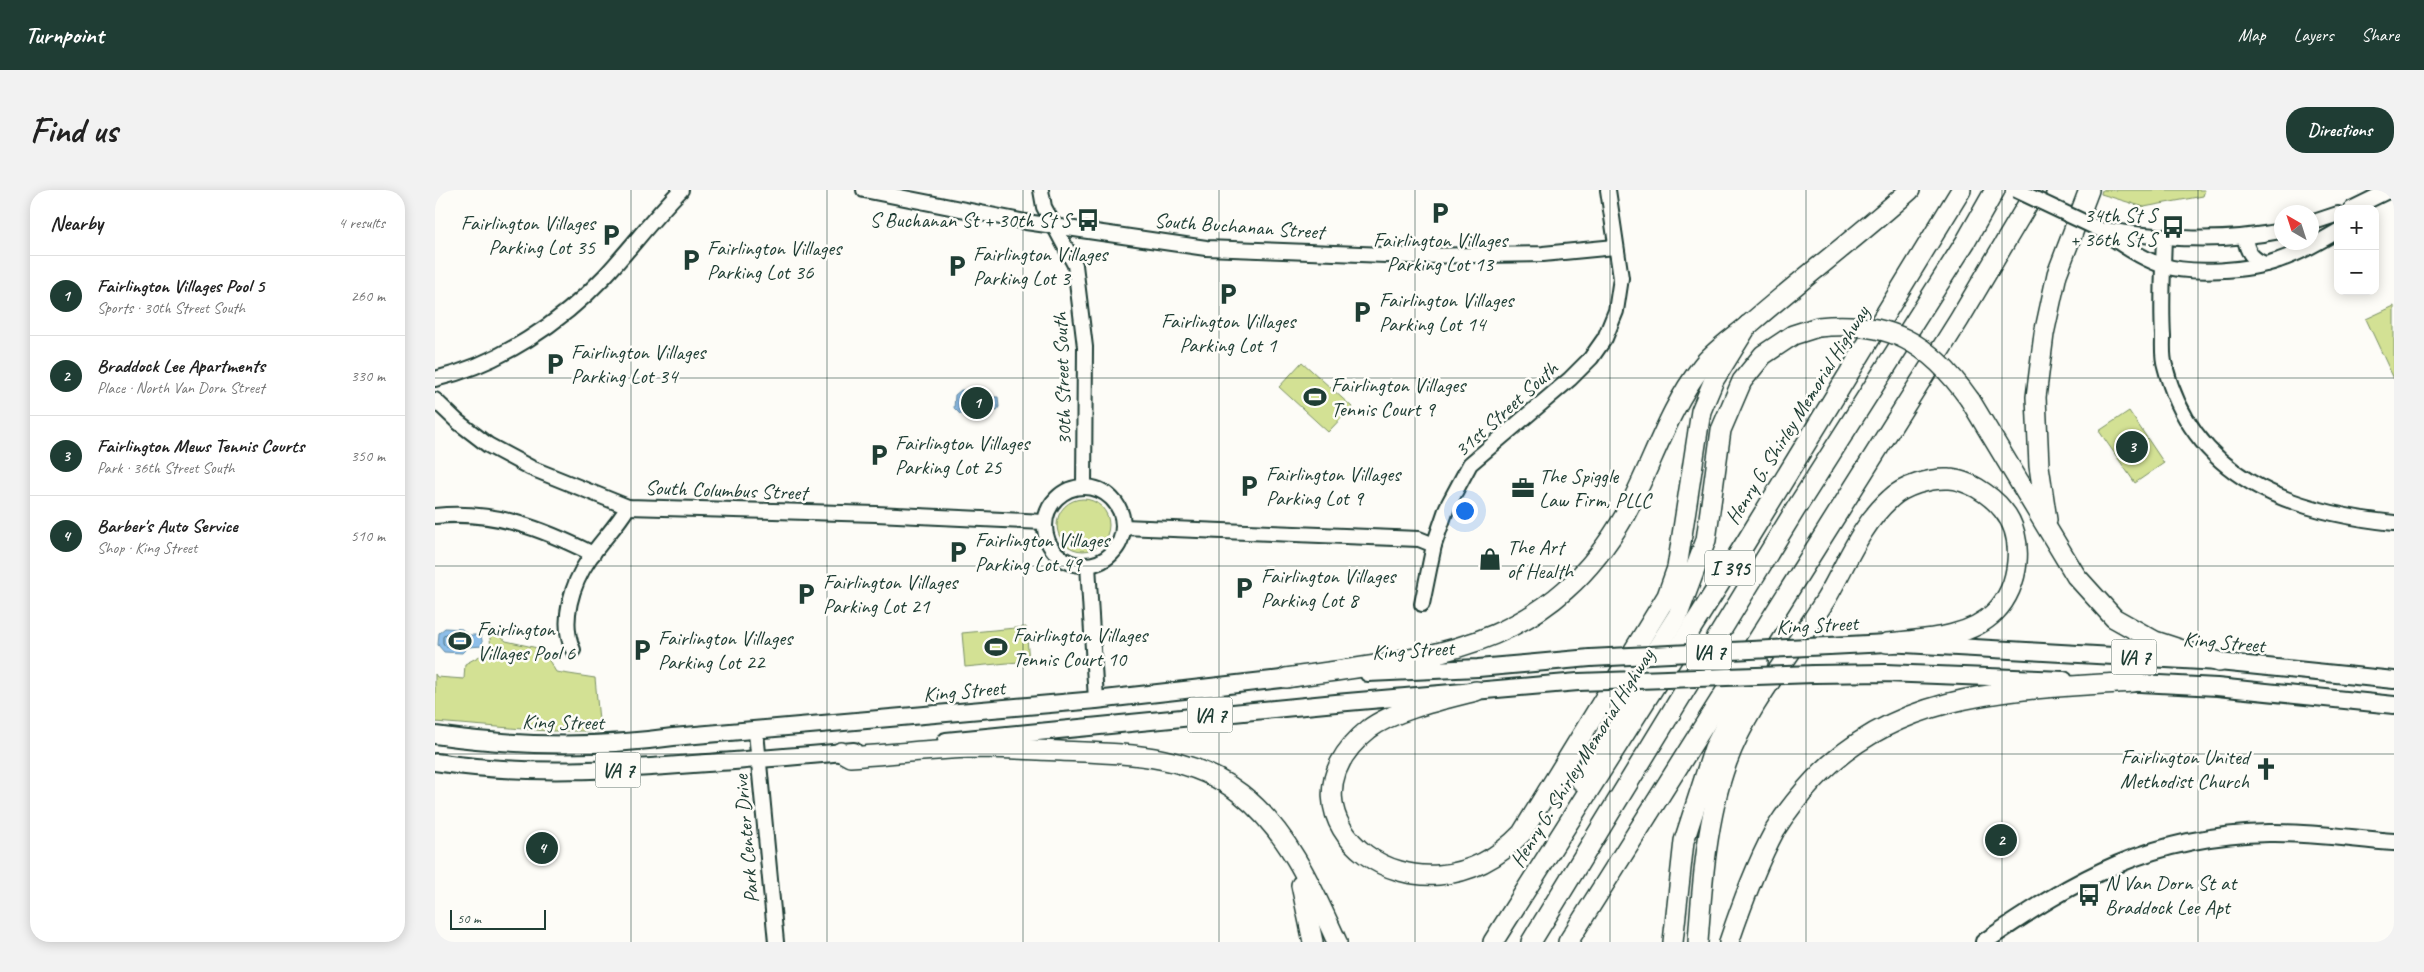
<!DOCTYPE html>
<meta charset="utf-8">
<style>
body{margin:0;font-family:Caveat,sans-serif;background:#f2f2f2;color:#222}
.controls{position:absolute;right:15px;top:15px;display:grid;overflow:hidden;border-radius:10px;box-shadow:0 2px 12px #0003}
.controls button{width:45px;height:45px;display:grid;place-items:center;padding:0;border:0;border-bottom:1px solid #e0e0e0;background:#fff;color:#222;font:25px sans-serif}
.compass{position:absolute;left:1839px;top:15px;width:45px;height:45px;border-radius:50%;background:#fff;box-shadow:0 2px 12px #0003;rotate:321deg}
.scale{position:absolute;left:15px;bottom:12px;width:96px;box-sizing:border-box;padding-left:5px;border:2px solid #1f3d34;border-top:0;font-size:14px;line-height:18px;white-space:nowrap;color:#1f3d34;-webkit-text-stroke:4px #fdfcf7;paint-order:stroke}
.you{position:absolute;left:1029px;top:320px;width:18px;height:18px;margin:-12px;border:4px solid #fff;border-radius:50%;background:#1a73e8;box-shadow:0 0 0 8px #1a73e833}
.badge{display:grid;place-items:center;width:32px;height:32px;border-radius:50%;background:#1f3d34;color:#fff;font-size:16px;font-weight:700}
.pin{position:absolute;translate:-50% -50%;border:2px solid #fff;box-shadow:0 1px 5px #0006}
.list{margin:0;padding:0;list-style:none}
h2{display:flex;justify-content:space-between;align-items:center;height:65px;margin:0;padding:0 20px;font-size:21px}
h2 small{font-size:16px;font-weight:400;color:#767676}
.list li{display:grid;grid-template-columns:32px 1fr auto;gap:15px;align-items:center;box-sizing:border-box;height:80px;padding:0 20px;border-top:1px solid #e0e0e0}
.list b{display:block;font-size:19px;white-space:nowrap}
.list p{margin:0;font-size:16px;white-space:nowrap;color:#767676}
.list em{font-size:16px;font-style:normal;color:#767676}
.map{position:relative;flex:none;width:1959px;height:752px;overflow:hidden;border-radius:20px}
header{display:flex;align-items:center;gap:30px;box-sizing:border-box;height:70px;padding:0 25px;background:#1f3d34;color:#fff}
header strong{font-size:24px}
nav{display:flex;gap:28px;margin-inline-start:auto;font-size:18px}
.intro{display:flex;align-items:center;justify-content:space-between;box-sizing:border-box;height:120px;padding:0 30px}
h1{margin:0;font-size:35px}
.button{padding:12px 22px;border-radius:20px;background:#1f3d34;color:#fff;font-size:18px;font-weight:700}
main{display:flex;gap:30px;padding:0 30px}
aside{flex:1;background:#fff;border-radius:20px;box-shadow:0 2px 12px #0003}
.map>svg:first-child{display:block}
.green{fill:#d3e194;stroke:#798f64}
.water{fill:#8ebee9;stroke:#628aa1}
.lines{fill:none;stroke-linecap:round;stroke-linejoin:round}
.shore{stroke:#4b717c;stroke-width:1}
.minor-casing{stroke:#1f3d34;stroke-width:18}
.major-casing{stroke:#1f3d34;stroke-width:20}
.highway-casing{stroke:#1f3d34;stroke-width:22}
.minor{stroke:#fdfcf7;stroke-width:14}
.major{stroke:#fdfcf7;stroke-width:16}
.highway{stroke:#fdfcf7;stroke-width:19}
.minor-bridge-casing{stroke:#1f3d34;stroke-width:18;stroke-linecap:butt}
.major-bridge-casing{stroke:#1f3d34;stroke-width:20;stroke-linecap:butt}
.highway-bridge-casing{stroke:#1f3d34;stroke-width:22;stroke-linecap:butt}
.minor-bridge{stroke:#fdfcf7;stroke-width:14}
.major-bridge{stroke:#fdfcf7;stroke-width:16}
.highway-bridge{stroke:#fdfcf7;stroke-width:19}
.grid{fill:none;stroke:#1f3d34;stroke-width:1;stroke-opacity:0.55}
.labels{text-anchor:middle;dominant-baseline:central;stroke-width:5;stroke-linejoin:round;paint-order:stroke}
.shield{fill:#fdfcf7;stroke:#62766e;stroke-width:1}
.shield-label{font-size:20px;font-weight:bold;fill:#1f3d34}
.poi-label{font-size:21px;fill:#1f3d34;stroke:#fdfcf7;text-anchor:start}
.street-label{font-size:21px;fill:#1f3d34;stroke:#fdfcf7}
</style>
<header>
<strong>Turnpoint</strong>
<nav><a>Map</a><a>Layers</a><a>Share</a></nav>
</header>
<div class="intro"><h1>Find us</h1><a class="button">Directions</a></div>
<main>
<aside>
<h2>Nearby<small>4 results</small></h2>
<ul class="list">
<li><span class="badge">1</span><div><b>Fairlington Villages Pool 5</b><p>Sports · 30th Street South</p></div><em>260 m</em></li>
<li><span class="badge">2</span><div><b>Braddock Lee Apartments</b><p>Place · North Van Dorn Street</p></div><em>330 m</em></li>
<li><span class="badge">3</span><div><b>Fairlington Mews Tennis Courts</b><p>Park · 36th Street South</p></div><em>350 m</em></li>
<li><span class="badge">4</span><div><b>Barber's Auto Service</b><p>Shop · King Street</p></div><em>510 m</em></li>
</ul>
</aside>
<div class="map">
<svg width="1959" height="752" viewBox="0 0 1959 752">
<rect width="100%" height="100%" fill="#fdfcf7"/>
<filter id="ink" filterUnits="userSpaceOnUse"><feTurbulence type="fractalNoise" baseFrequency=".02" numOctaves="2"/><feDisplacementMap in="SourceGraphic" scale="10" xChannelSelector="R" yChannelSelector="G"/><feConvolveMatrix kernelMatrix="1 2 1 2 8 2 1 2 1" color-interpolation-filters="sRGB"/></filter>
<g filter="url(#ink)">
<g class="green">
<polygon points="1667,0 1770,0 1768,6 1709,17 1666,4"/>
<polygon points="1959,116 1959,189 1931,129"/>
<polygon points="867,172 917,217 893,242 844,197"/>
<polygon points="1694,221 1729,273 1700,293 1664,241"/>
<circle cx="648" cy="335" r="26"/>
<polygon points="54,437 71,451 107,459 121,482 160,488 165,541 113,541 0,532 0,484 2,487 29,489 30,474 56,460"/>
<polygon points="591,437 594,471 530,477 527,443"/>
</g>
<g class="water">
<polygon points="526,200 544,201 550,207 563,207 564,217 562,220 549,219 543,225 525,224 519,218 520,205"/>
<polygon points="10,438 27,439 33,445 46,445 48,456 33,457 27,463 9,462 3,455 4,443"/>
</g>
<g class="lines">
<g class="shore">
<polygon points="529,205 542,206 547,214 541,219 527,219 525,216 525,209"/>
<polygon points="13,443 25,444 31,452 24,457 11,457 8,453 8,447"/>
</g>
<defs>
<g id="minor">
<polyline points="429,0 591,32 771,58 976,66 1108,64 1180,57"/>
<polyline points="606,0 609,17 640,75 650,157 649,296"/>
<polyline points="1916,19 1955,0"/>
<polyline points="1876,33 1903,24"/>
<path d="M1666,40C1686,54 1704,67 1726,75C1756,85 1814,81 1844,70C1865,63 1884,52 1903,41"/>
<path d="M1670,40C1730,49 1786,53 1846,41"/>
<path d="M1729,47C1728,80 1726,113 1728,146C1728,156 1727,167 1730,176C1758,288 1855,322 1959,333"/>
<path d="M1810,48C1812,62 1817,69 1830,74"/>
<path d="M0,189C64,174 126,133 170,86C196,58 219,27 246,0"/>
<polyline points="0,210 23,232 53,255 96,278 193,317 441,324 609,332"/>
<circle cx="649" cy="336" r="39"/>
<path d="M0,326C59,320 106,338 158,364"/>
<polyline points="688,337 984,349 999,355"/>
<polyline points="653,375 661,510"/>
<polyline points="987,414 999,355 1012,317 1035,274 1135,189 1156,168 1170,148 1181,121 1186,88 1173,0"/>
<path d="M138,460C125,431 137,394 154,369C166,351 181,337 193,317"/>
<polyline points="321,542 341,752"/>
</g>
<g id="major">
<polyline points="1394,456 1452,453 1784,472 1959,490"/>
<polyline points="933,483 1043,478 1155,468"/>
<polyline points="1379,484 1450,483 1629,490"/>
<polyline points="1686,492 1782,497 1959,515"/>
<path d="M0,545C78,556 160,558 238,547L661,510L864,487"/>
<polyline points="511,551 901,513 1143,492"/>
<path d="M0,572C90,586 181,580 272,573C321,569 370,566 419,561"/>
<path d="M1549,752C1642,688 1717,645 1834,643C1876,642 1918,649 1959,652"/>
</g>
<g id="highway">
<polyline points="1535,210 1641,386 1679,428 1720,451 1784,472"/>
<polyline points="1612,330 1604,276 1601,207 1609,144 1622,84 1654,0"/>
<path d="M851,488C993,467 1111,463 1190,325C1217,276 1232,221 1267,176C1280,159 1301,146 1317,132C1369,87 1424,46 1475,0"/>
<path d="M1041,501C1010,509 959,520 934,539C825,626 983,752 1087,643L1232,406L1242,378L1266,221L1279,190L1313,135"/>
<path d="M406,562L415,567C457,564 498,559 540,558C568,558 598,560 626,561C690,564 754,563 806,604C854,642 878,699 902,752"/>
<polyline points="1146,591 1184,519 1243,425 1271,350 1286,240 1307,191 1328,165 1358,145 1383,137"/>
<polyline points="866,695 878,752"/>
<polyline points="1058,752 1311,352 1526,0"/>
<polyline points="1096,752 1360,320 1531,51 1560,0"/>
<polyline points="1133,752 1524,130 1601,0"/>
<polyline points="1238,752 1249,651 1279,558 1323,472"/>
<path d="M1263,752C1267,694 1272,626 1292,572C1314,512 1358,463 1391,409C1411,375 1425,336 1455,309C1468,296 1495,288 1514,289C1522,289 1535,294 1542,298C1552,304 1561,311 1568,320C1591,347 1585,397 1560,422C1533,449 1488,449 1452,453"/>
<path d="M1294,752C1307,714 1321,675 1340,640C1351,622 1365,605 1379,590C1464,499 1583,500 1698,492"/>
</g>
</defs>
<use href="#minor" class="minor-casing"/>
<use href="#major" class="major-casing"/>
<use href="#highway" class="highway-casing"/>
<use href="#minor" class="minor"/>
<use href="#major" class="major"/>
<use href="#highway" class="highway"/>
<defs>
<polyline id="minor-bridge" points="1581,0 1666,40"/>
<g id="major-bridge">
<polyline points="1155,468 1394,456"/>
<polyline points="1143,492 1379,484"/>
</g>
<path id="highway-bridge" d="M1383,137C1455,130 1494,152 1535,210"/>
</defs>
<use href="#minor-bridge" class="minor-bridge-casing"/>
<use href="#major-bridge" class="major-bridge-casing"/>
<use href="#highway-bridge" class="highway-bridge-casing"/>
<use href="#minor-bridge" class="minor-bridge"/>
<use href="#major-bridge" class="major-bridge"/>
<use href="#highway-bridge" class="highway-bridge"/>
</g>
</g>
<path class="grid" d="M196,0V752M392,0V752M588,0V752M784,0V752M980,0V752M1175,0V752M1371,0V752M1567,0V752M1763,0V752M0,188H1959M0,376H1959M0,564H1959"/>
<defs>
<symbol id="parking-bare" viewBox="-9 -9 18 18"><path d="M-3.5-5.5H1a3.5 3.5 0 0 1 0 7H-1V5.5H-3.5ZM-1-3.4V-.6H.8a1.4 1.4 0 0 0 0-2.8Z" fill="#1f3d34" stroke="#fdfcf7" stroke-width="2.5" paint-order="stroke"/></symbol>
<symbol id="bus-bare" viewBox="-9 -9 18 18"><path d="M-5-6H5V4H4V6H2V4H-2V6H-4V4H-5ZM-3.5-4V0h7V-4ZM-3.5 1.2v1.5H-2V1.2ZM2 1.2v1.5H3.5V1.2Z" fill="#1f3d34" stroke="#fdfcf7" stroke-width="2.5" paint-order="stroke"/></symbol>
<symbol id="stadium-bare" viewBox="-9 -9 18 18"><path d="M0-5a6.5 5 0 1 0 0 10a6.5 5 0 1 0 0-10ZM-3.5-1.8h7v3.6h-7Z" fill="#1f3d34" stroke="#fdfcf7" stroke-width="2.5" paint-order="stroke"/></symbol>
<symbol id="office-bare" viewBox="-9 -9 18 18"><path d="M-6-3h4V-5.5h4V-3h4V5H-6ZM-1-4.5V-3h2v-1.5ZM-6 0V1H6V0Z" fill="#1f3d34" stroke="#fdfcf7" stroke-width="2.5" paint-order="stroke"/></symbol>
<symbol id="shop-bare" viewBox="-9 -9 18 18"><path d="M-5-2.5h2.3a2.7 3.5 0 0 1 5.4 0H5L5.5 6h-11ZM-1.5-2.5h3a1.5 2.3 0 0 0-3 0Z" fill="#1f3d34" stroke="#fdfcf7" stroke-width="2.5" paint-order="stroke"/></symbol>
<symbol id="church-bare" viewBox="-9 -9 18 18"><path d="M-1.2-6h2.4v3.5h3.3v2.4h-3.3V6h-2.4V-.1h-3.3v-2.4h3.3Z" fill="#1f3d34" stroke="#fdfcf7" stroke-width="2.5" paint-order="stroke"/></symbol>
</defs>
<g fill-rule="evenodd">
<use href="#parking-bare" x="989" y="7" width="32" height="32"/>
<use href="#bus-bare" x="637" y="14" width="32" height="32"/>
<use href="#bus-bare" x="1722" y="21" width="32" height="32"/>
<use href="#parking-bare" x="160" y="29" width="32" height="32"/>
<use href="#parking-bare" x="240" y="54" width="32" height="32"/>
<use href="#parking-bare" x="506" y="60" width="32" height="32"/>
<use href="#parking-bare" x="777" y="88" width="32" height="32"/>
<use href="#parking-bare" x="911" y="106" width="32" height="32"/>
<use href="#parking-bare" x="104" y="158" width="32" height="32"/>
<use href="#stadium-bare" x="864" y="191" width="32" height="32"/>
<use href="#parking-bare" x="428" y="249" width="32" height="32"/>
<use href="#parking-bare" x="798" y="280" width="32" height="32"/>
<use href="#office-bare" x="1072" y="282" width="32" height="32"/>
<use href="#parking-bare" x="507" y="346" width="32" height="32"/>
<use href="#shop-bare" x="1039" y="353" width="32" height="32"/>
<use href="#parking-bare" x="793" y="382" width="32" height="32"/>
<use href="#parking-bare" x="355" y="388" width="32" height="32"/>
<use href="#stadium-bare" x="9" y="435" width="32" height="32"/>
<use href="#stadium-bare" x="545" y="441" width="32" height="32"/>
<use href="#parking-bare" x="191" y="444" width="32" height="32"/>
<use href="#church-bare" x="1815" y="563" width="32" height="32"/>
<use href="#bus-bare" x="1638" y="689" width="32" height="32"/>
</g>
<g class="labels">
<g class="shield">
<rect x="1270" y="360.5" width="50" height="35" rx="4"/>
<rect x="1251.5" y="444.5" width="45" height="35" rx="4"/>
<rect x="1676.5" y="449.5" width="45" height="35" rx="4"/>
<rect x="752.5" y="507.5" width="45" height="35" rx="4"/>
<rect x="160.5" y="562.5" width="45" height="35" rx="4"/>
</g>
<g class="shield-label">
<text x="1295" y="378">I 395</text>
<text x="1274" y="462">VA 7</text>
<text x="1699" y="467">VA 7</text>
<text x="775" y="525">VA 7</text>
<text x="183" y="580">VA 7</text>
</g>
<g class="poi-label">
<text x="1722" y="25" text-anchor="end">34th St S<tspan x="1722" dy="24">+ 36th St S</tspan></text>
<text x="636" y="30" text-anchor="end">S Buchanan St + 30th St S</text>
<text x="160" y="33" text-anchor="end">Fairlington Villages<tspan x="160" dy="24">Parking Lot 35</tspan></text>
<text x="1005" y="50" text-anchor="middle">Fairlington Villages<tspan x="1005" dy="24">Parking Lot 13</tspan></text>
<text x="272" y="58">Fairlington Villages<tspan x="272" dy="24">Parking Lot 36</tspan></text>
<text x="538" y="64">Fairlington Villages<tspan x="538" dy="24">Parking Lot 3</tspan></text>
<text x="944" y="110">Fairlington Villages<tspan x="944" dy="24">Parking Lot 14</tspan></text>
<text x="793" y="131" text-anchor="middle">Fairlington Villages<tspan x="793" dy="24">Parking Lot 1</tspan></text>
<text x="136" y="162">Fairlington Villages<tspan x="136" dy="24">Parking Lot 34</tspan></text>
<text x="896" y="195">Fairlington Villages<tspan x="896" dy="24">Tennis Court 9</tspan></text>
<text x="460" y="253">Fairlington Villages<tspan x="460" dy="24">Parking Lot 25</tspan></text>
<text x="831" y="284">Fairlington Villages<tspan x="831" dy="24">Parking Lot 9</tspan></text>
<text x="1104" y="286">The Spiggle<tspan x="1104" dy="24">Law Firm, PLLC</tspan></text>
<text x="540" y="350">Fairlington Villages<tspan x="540" dy="24">Parking Lot 49</tspan></text>
<text x="1072" y="357">The Art<tspan x="1072" dy="24">of Health</tspan></text>
<text x="826" y="386">Fairlington Villages<tspan x="826" dy="24">Parking Lot 8</tspan></text>
<text x="388" y="392">Fairlington Villages<tspan x="388" dy="24">Parking Lot 21</tspan></text>
<text x="42" y="439">Fairlington<tspan x="42" dy="24">Villages Pool 6</tspan></text>
<text x="578" y="445">Fairlington Villages<tspan x="578" dy="24">Tennis Court 10</tspan></text>
<text x="223" y="448">Fairlington Villages<tspan x="223" dy="24">Parking Lot 22</tspan></text>
<text x="1814" y="567" text-anchor="end">Fairlington United<tspan x="1814" dy="24">Methodist Church</tspan></text>
<text x="1670" y="693">N Van Dorn St at<tspan x="1670" dy="24">Braddock Lee Apt</tspan></text>
</g>
<g class="street-label">
<text transform="translate(804 36) rotate(4)">South Buchanan Street</text>
<text transform="translate(627 189) rotate(-92)">30th Street South</text>
<text transform="translate(1071 219) rotate(-42)">31st Street South</text>
<text transform="translate(1362 225) rotate(-58)">Henry G. Shirley Memorial Highway</text>
<text transform="translate(291 300) rotate(2)">South Columbus Street</text>
<text transform="translate(1382 435) rotate(-3)">King Street</text>
<text transform="translate(1789 452) rotate(5)">King Street</text>
<text transform="translate(978 460) rotate(-3)">King Street</text>
<text transform="translate(529 501) rotate(-5)">King Street</text>
<text transform="translate(128 532) rotate(1)">King Street</text>
<text transform="translate(1147 568) rotate(-58)">Henry G. Shirley Memorial Highway</text>
<text transform="translate(311 649) rotate(-95)">Park Center Drive</text>
</g>
</g>
</svg>
<div class="controls">
<button>+</button>
<button>−</button>
</div>
<svg class="compass" viewBox="-18 -18 36 36"><path d="M0-13l5 13h-10z" fill="#e53935"/><path d="M0 13l5-13h-10z" fill="#767676"/></svg>
<div class="scale">50 m</div>
<div class="you"></div>
<div class="pin badge" style="left:542px;top:213px">1</div>
<div class="pin badge" style="left:1566px;top:650px">2</div>
<div class="pin badge" style="left:1697px;top:257px">3</div>
<div class="pin badge" style="left:107px;top:658px">4</div>
</div>
</main>
